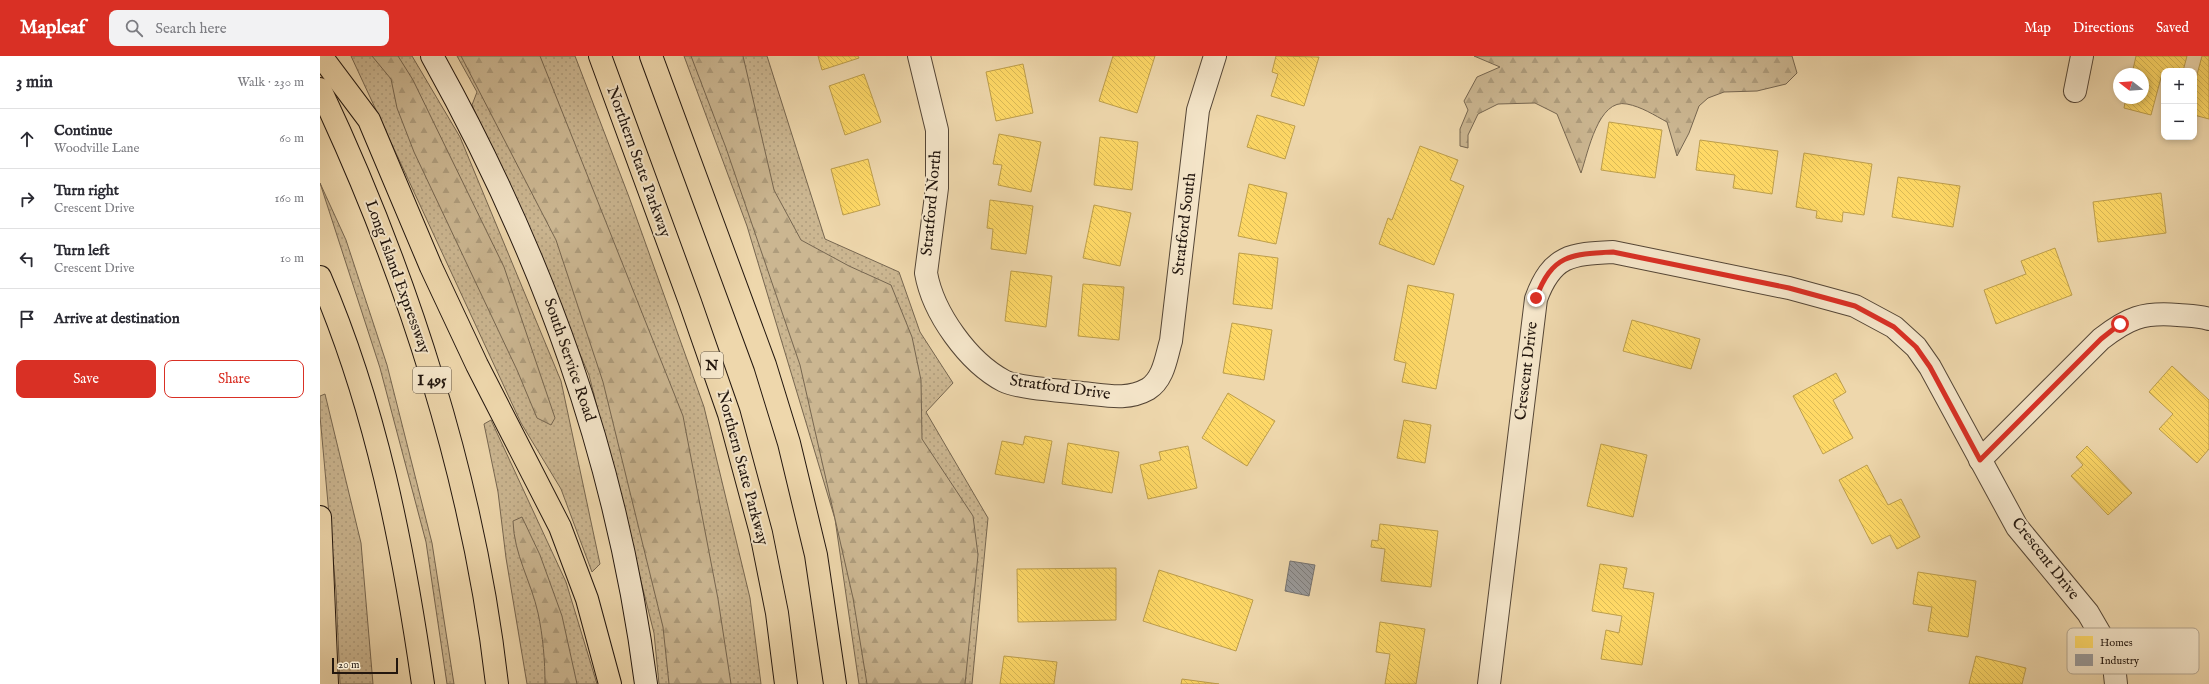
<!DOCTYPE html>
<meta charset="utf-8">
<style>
body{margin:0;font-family:"IM FELL English",serif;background:#f2f2f3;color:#2b2b33}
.controls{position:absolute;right:12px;top:12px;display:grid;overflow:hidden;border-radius:8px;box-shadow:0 2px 6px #0003}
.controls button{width:36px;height:36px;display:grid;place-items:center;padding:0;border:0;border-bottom:1px solid #e1e1e2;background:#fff;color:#2b2b33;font:20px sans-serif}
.compass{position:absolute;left:1793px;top:12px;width:36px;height:36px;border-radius:50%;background:#fff;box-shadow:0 2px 6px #0003;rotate:287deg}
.scale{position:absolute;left:12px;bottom:10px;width:66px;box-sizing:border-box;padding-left:4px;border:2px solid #22160e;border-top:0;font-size:11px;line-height:14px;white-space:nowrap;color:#22160e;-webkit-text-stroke:3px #f4e5c9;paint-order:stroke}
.stop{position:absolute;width:12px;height:12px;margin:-9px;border:3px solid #d93025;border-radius:50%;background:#fff}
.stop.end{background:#d93025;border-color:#fff;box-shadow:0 1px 4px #0008}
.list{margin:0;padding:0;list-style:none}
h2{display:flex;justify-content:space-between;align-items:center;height:52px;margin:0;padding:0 16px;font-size:17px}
h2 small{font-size:13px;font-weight:400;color:#7c7c81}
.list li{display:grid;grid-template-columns:26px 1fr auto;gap:12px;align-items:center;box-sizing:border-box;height:60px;padding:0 16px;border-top:1px solid #e1e1e2}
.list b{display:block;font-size:15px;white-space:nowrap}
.list p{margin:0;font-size:13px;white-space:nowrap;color:#7c7c81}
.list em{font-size:13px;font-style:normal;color:#7c7c81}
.actions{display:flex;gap:8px;padding:12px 16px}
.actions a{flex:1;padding:9px 0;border:1px solid #d93025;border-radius:8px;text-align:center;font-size:14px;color:#d93025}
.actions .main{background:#d93025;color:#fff}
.icon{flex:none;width:22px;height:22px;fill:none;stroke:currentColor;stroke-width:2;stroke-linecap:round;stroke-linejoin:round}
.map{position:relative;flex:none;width:1889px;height:628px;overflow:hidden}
header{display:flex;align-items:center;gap:24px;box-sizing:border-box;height:56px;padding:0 20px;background:#d93025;color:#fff}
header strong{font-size:19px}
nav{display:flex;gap:22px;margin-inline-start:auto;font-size:14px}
.search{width:280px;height:36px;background:#f2f2f3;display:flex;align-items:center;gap:10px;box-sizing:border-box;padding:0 14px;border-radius:8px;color:#7c7c81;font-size:15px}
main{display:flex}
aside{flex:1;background:#fff}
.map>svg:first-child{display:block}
.grass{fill:url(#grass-dots);stroke:#766650}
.forest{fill:url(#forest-firs);stroke:#766650}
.homes{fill:url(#homes-back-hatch);stroke:#bd9e4c}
.industry{fill:url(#industry-back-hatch);stroke:#75726f}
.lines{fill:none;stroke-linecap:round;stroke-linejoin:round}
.minor-casing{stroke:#554636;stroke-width:24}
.secondary-casing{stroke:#22160e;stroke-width:24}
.motorway-casing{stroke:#22160e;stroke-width:24}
.minor{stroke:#f4e5c9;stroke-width:22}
.secondary{stroke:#f4e5c9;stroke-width:22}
.motorway{stroke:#eed7ac;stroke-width:22}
.route{stroke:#d93025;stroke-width:5}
.labels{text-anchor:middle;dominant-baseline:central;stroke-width:4;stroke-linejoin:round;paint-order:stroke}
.shield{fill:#f4e5c9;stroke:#615446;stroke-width:1}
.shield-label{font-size:15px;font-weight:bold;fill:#22160e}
.street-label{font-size:16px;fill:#22160e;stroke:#f4e5c9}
.key{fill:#f4e5c9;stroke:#b5a791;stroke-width:1}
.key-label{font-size:11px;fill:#22160e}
</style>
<header>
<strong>Mapleaf</strong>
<div class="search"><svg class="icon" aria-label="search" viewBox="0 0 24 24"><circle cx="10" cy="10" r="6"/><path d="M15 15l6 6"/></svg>Search here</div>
<nav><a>Map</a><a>Directions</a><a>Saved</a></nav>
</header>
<main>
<aside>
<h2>3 min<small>Walk · 230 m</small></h2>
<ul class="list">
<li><svg class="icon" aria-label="ahead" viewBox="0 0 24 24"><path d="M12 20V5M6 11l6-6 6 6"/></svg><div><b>Continue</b><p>Woodville Lane</p></div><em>60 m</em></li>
<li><svg class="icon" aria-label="right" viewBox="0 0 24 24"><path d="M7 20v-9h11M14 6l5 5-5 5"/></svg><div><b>Turn right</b><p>Crescent Drive</p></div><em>160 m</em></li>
<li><svg class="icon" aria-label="left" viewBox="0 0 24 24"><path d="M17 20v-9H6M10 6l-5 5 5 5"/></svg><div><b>Turn left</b><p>Crescent Drive</p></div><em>10 m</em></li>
<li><svg class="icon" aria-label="arrive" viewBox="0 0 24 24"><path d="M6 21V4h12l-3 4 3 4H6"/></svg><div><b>Arrive at destination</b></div></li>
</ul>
<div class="actions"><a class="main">Save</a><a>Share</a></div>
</aside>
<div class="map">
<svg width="1889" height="628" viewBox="0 0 1889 628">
<defs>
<pattern id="grass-dots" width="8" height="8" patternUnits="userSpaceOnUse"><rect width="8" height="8" fill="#cbb691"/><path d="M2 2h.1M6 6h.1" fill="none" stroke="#ae9c7c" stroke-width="1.8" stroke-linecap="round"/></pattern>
<pattern id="forest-firs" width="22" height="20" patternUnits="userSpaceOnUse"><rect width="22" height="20" fill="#cbb691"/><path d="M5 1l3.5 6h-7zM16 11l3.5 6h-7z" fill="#ae9c7c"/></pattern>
<pattern id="homes-back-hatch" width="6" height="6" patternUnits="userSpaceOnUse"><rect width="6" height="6" fill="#ffd966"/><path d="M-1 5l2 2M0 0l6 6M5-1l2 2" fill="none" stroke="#daba57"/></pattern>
<pattern id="industry-back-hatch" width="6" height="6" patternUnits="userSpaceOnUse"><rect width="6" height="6" fill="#999"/><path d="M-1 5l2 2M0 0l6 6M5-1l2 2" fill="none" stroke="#7c7c7b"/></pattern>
</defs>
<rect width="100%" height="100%" fill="#eed7ac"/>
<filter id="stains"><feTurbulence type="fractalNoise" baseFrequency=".005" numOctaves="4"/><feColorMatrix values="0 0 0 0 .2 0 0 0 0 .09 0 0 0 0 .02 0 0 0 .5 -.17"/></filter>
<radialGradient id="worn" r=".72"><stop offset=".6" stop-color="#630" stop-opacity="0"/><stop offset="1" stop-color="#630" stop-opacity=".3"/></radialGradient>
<g class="grass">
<polygon points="31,0 92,0 140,81 241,325 280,508 272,516 241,433 201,367"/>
<polygon points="137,0 255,0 309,141 384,351 430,542 441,628 339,628 334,577 269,319 152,49 157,36"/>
<polygon points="364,0 447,0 505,183 579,216 600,276 633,327 606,356 668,462 652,628 539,628 515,463 427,170"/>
<polygon points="0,127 26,184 67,309 112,487 134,628 127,628 106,486 60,312"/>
<polygon points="5,338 41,487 53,628 20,628 16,535 0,360 0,340"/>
<polygon points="171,364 246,526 277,628 207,628 186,502 178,436 164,368"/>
</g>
<g class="forest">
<polygon points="52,0 78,0 93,24 184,211 235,362 231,369 217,362 197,314 94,96 77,52 71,23"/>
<polygon points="141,0 220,0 363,360 398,543 411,628 349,628 343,571 283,326 236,184"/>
<polygon points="371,0 423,0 454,134 481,184 529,210 571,229 592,281 601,324 602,383 653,460 658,499 645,628 547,628 533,542 480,309 406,92"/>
<path d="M1154,0H1472L1477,17L1466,28L1437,35L1404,36L1388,42L1379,50L1369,77L1357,100L1347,66C1334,59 1322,51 1307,48C1278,42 1268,97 1261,117L1237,58L1215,47L1178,48L1158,58L1148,79V92L1140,90V73L1148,54L1144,45L1157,21L1180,11Z"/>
<path d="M202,461L220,499L242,560L257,628H225C225,605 223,580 218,557C211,525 194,499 193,465Z"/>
</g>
<g class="homes">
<polygon points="498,0 538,0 539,2 502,14"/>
<polygon points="793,0 835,0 817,57 779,45"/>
<polygon points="956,0 999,1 984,50 951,40 958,18 952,16"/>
<polygon points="1816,0 1867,0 1863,15 1844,15 1844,19 1842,18 1831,59 1804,52 1806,42 1823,42 1823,18 1812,18"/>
<polygon points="1882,0 1889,0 1889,63 1874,59 1874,30"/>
<polygon points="703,8 713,57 676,65 666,16"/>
<polygon points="544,18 561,66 525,79 509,30"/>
<polygon points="937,59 975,70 965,103 927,91"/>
<polygon points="1289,66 1342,74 1335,122 1281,114"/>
<polygon points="679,78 721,86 711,136 678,129 682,109 673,108"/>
<polygon points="780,81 818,86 812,134 774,129"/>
<polygon points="1380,84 1458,95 1452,138 1413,132 1415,119 1376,114"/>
<polygon points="1100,90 1138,104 1130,124 1144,130 1114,209 1059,188 1068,162 1072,164"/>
<polygon points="1484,97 1552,108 1544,159 1523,156 1522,166 1496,162 1497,155 1476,151"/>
<polygon points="548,103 560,149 523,159 511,113"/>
<polygon points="1578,121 1640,130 1633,171 1572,161"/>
<polygon points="929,128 967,137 956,188 918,180"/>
<polygon points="1841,137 1846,177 1778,186 1773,146"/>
<polygon points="670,144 713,150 706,198 671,193 673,173 667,172"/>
<polygon points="774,149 811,157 800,210 763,202"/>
<polygon points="1735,192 1752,239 1676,268 1664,234 1706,218 1701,205"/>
<polygon points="919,197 958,202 952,253 913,248"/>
<polygon points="691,215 732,220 726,271 685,265"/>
<polygon points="763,228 804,231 799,284 758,280"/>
<polygon points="1088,229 1134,238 1116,333 1082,326 1086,307 1074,304"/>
<polygon points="1312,264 1380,283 1371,313 1303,295"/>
<polygon points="912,267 952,274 944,324 903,317"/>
<polygon points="1852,310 1889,344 1889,393 1877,407 1839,373 1853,358 1829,336"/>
<polygon points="1516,317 1526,336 1513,344 1533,382 1503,398 1473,340"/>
<polygon points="908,337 955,365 927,410 882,382"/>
<polygon points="1084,364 1111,369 1105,407 1077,402"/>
<polygon points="705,380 732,385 724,427 675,418 682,385 703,389"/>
<polygon points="748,387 799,396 792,437 742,428"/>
<polygon points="1281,388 1327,399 1313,461 1267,450"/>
<polygon points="868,390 877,432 828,443 820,409 841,404 839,396"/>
<polygon points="1767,390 1812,437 1788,459 1751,420 1763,409 1756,401"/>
<polygon points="1547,409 1568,449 1581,443 1600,481 1577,493 1570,479 1552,488 1519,424"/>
<polygon points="1060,468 1118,475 1111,531 1061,525 1065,493 1051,491 1052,484 1058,485"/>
<polygon points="1280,508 1307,512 1303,532 1334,537 1322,609 1281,603 1286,574 1299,577 1302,560 1272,555"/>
<polygon points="796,512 796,564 698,566 697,513"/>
<polygon points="839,514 933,544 916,595 823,565"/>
<polygon points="1598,516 1656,525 1648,581 1608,575 1612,551 1593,548"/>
<polygon points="1060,566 1105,573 1096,628 1065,628 1070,598 1056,596"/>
<polygon points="684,600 737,606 734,628 680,628"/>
<polygon points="1656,600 1706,612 1702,628 1649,628"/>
<polygon points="862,623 899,628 861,628"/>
</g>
<polygon class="industry" points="970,505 995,509 989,540 965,535"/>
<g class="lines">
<defs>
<g id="minor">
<path d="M599,0L617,74V132L606,217C613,257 648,306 684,325C697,332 746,335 762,337C785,339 807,345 828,333C844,323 846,301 851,285L878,54L895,0"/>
<polyline points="1755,35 1762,0"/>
<path d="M1660,404L1781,283C1808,262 1823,256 1858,259C1869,260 1879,260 1889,263"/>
<path d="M1169,628L1216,243C1232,199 1251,198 1293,196L1469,232L1535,250L1574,271L1596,291L1610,311L1697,471L1768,557L1793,600L1796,628"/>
</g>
<path id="secondary" d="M112,0C223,199 297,402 326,628"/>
<g id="motorway">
<polyline points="1,0 49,64 111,211 157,309 240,471 267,543 290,628"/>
<polyline points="280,0 370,246 409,358 441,477 457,557 466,628"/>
<polyline points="331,0 445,309 469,387 496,499 515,628"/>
<path d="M0,33C87,217 154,425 177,628"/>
<path d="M0,221C56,351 83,489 103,628"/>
<polyline points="0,461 7,628"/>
</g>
</defs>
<use href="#minor" class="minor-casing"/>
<use href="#secondary" class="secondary-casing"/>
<use href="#motorway" class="motorway-casing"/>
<use href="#minor" class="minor"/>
<use href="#secondary" class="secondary"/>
<use href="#motorway" class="motorway"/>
</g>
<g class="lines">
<path class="route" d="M1216,242C1232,199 1250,198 1293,196L1469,232L1535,250L1574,271L1596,291L1610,311L1660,404L1781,283L1800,268"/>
</g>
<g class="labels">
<g class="shield">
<rect x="381" y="296" width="22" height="26" rx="3"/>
<rect x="93" y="311" width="38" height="26" rx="3"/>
</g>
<g class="shield-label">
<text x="392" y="309">N</text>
<text x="112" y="324">I 495</text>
</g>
<g class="street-label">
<text transform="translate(318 106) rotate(70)">Northern State Parkway</text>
<text transform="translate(612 147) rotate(-85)">Stratford North</text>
<text transform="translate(865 168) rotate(-83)">Stratford South</text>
<text transform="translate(77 221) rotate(70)">Long Island Expressway</text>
<text transform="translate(249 304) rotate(71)">South Service Road</text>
<text transform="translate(1207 315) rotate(-83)">Crescent Drive</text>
<text transform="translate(740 332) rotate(8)">Stratford Drive</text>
<text transform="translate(422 412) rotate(75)">Northern State Parkway</text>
<text transform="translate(1725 503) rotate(52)">Crescent Drive</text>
</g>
</g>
<rect x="1747" y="572" width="132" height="46" rx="6" class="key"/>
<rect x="1755" y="580" width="18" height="12" fill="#ffd966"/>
<rect x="1755" y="598" width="18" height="12" fill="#999"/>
<g class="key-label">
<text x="1780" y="590">Homes</text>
<text x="1780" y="608">Industry</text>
</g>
<rect width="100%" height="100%" filter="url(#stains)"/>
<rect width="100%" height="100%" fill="url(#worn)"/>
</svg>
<div class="controls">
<button>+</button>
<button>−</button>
</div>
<svg class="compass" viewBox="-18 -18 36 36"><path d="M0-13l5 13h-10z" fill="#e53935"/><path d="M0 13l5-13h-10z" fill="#7c7c81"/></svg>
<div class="scale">20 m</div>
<div class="stop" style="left:1800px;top:268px"></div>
<div class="stop end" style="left:1216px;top:242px"></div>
</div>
</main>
